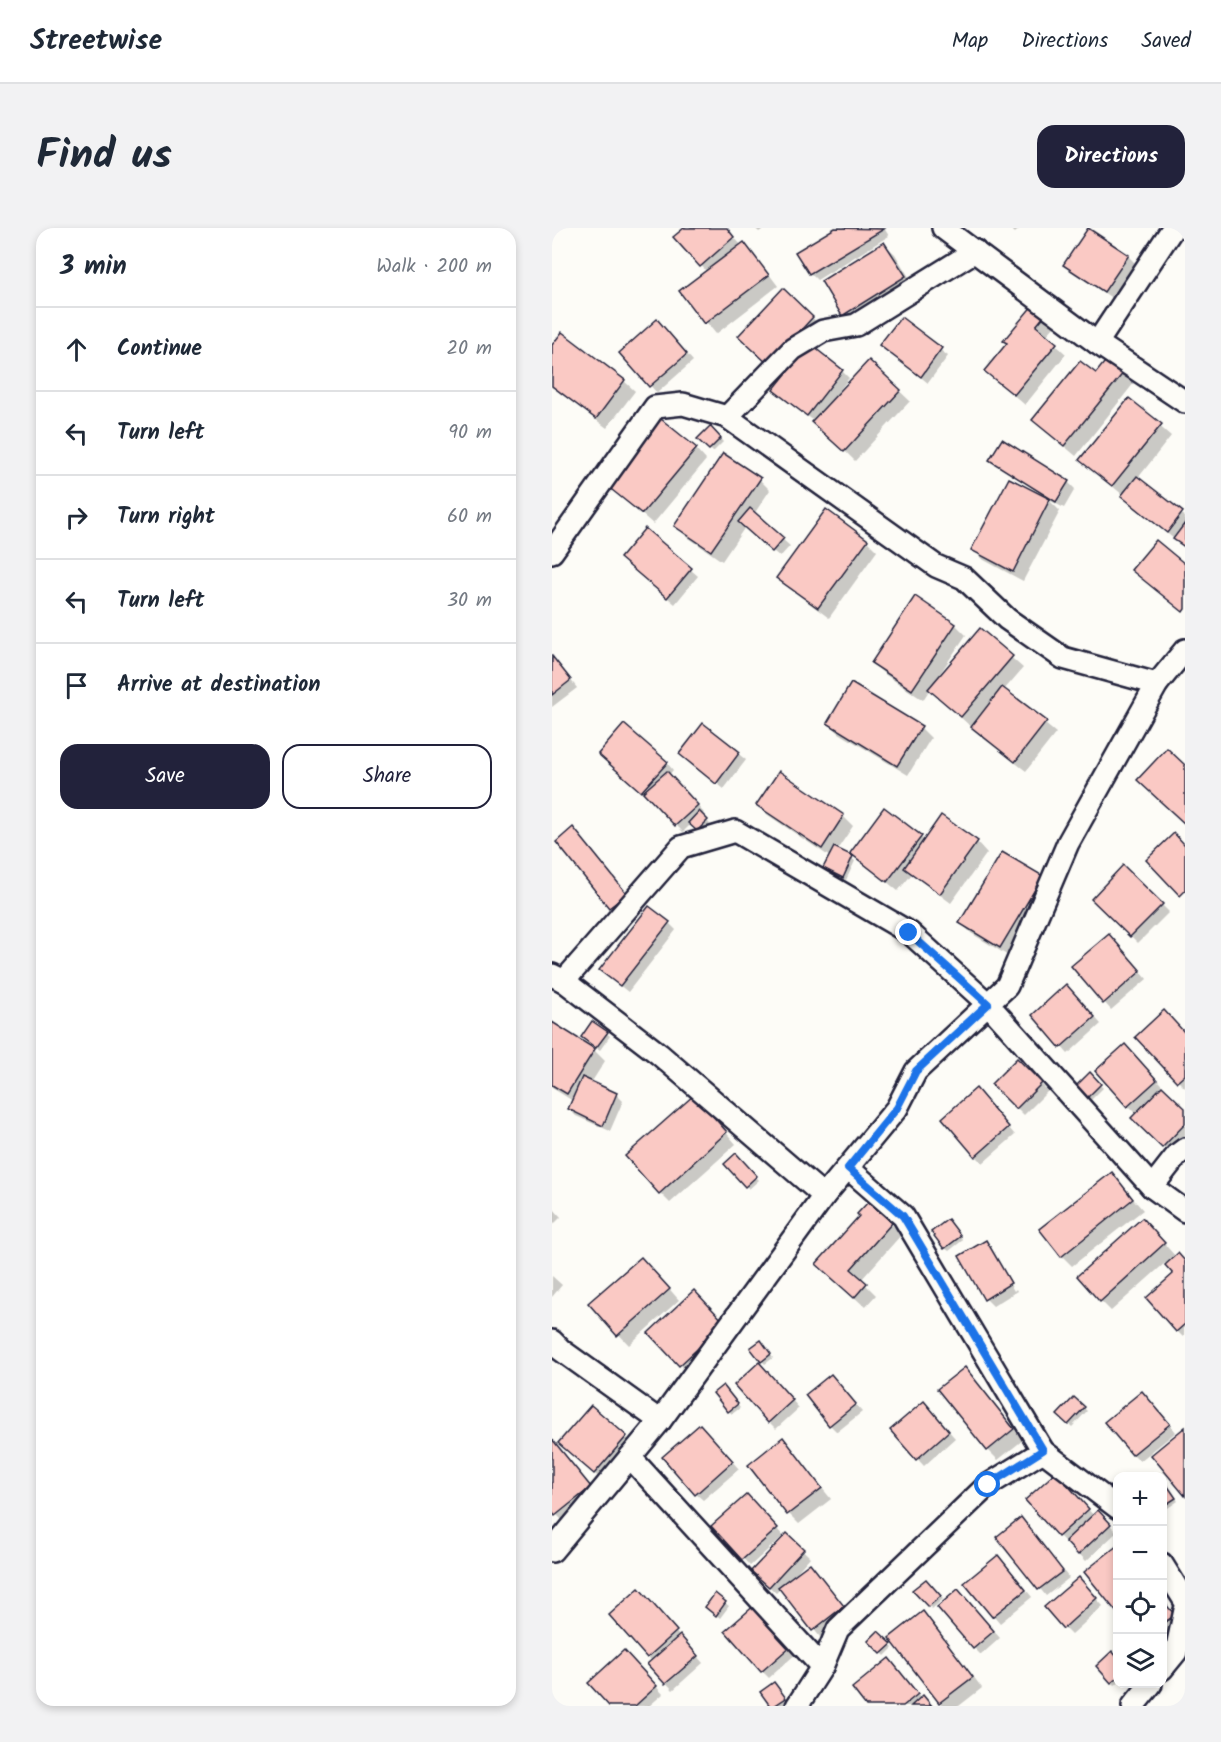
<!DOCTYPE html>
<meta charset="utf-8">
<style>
body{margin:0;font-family:Kalam,sans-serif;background:#f2f2f3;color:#1f2937}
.controls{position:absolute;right:18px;bottom:18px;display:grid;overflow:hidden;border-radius:12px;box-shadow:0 3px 9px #0003}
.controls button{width:54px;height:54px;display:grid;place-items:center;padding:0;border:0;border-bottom:2px solid #e0e1e3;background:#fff;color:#1f2937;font:30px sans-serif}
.stop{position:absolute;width:18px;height:18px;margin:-14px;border:4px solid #1a73e8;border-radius:50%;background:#fff}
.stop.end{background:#1a73e8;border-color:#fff;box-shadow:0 2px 6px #0008}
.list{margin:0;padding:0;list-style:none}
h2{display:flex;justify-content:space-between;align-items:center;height:78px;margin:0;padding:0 24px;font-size:26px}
h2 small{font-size:20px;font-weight:400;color:#747a83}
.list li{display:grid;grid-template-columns:39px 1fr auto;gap:18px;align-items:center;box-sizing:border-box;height:84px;padding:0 24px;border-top:2px solid #e0e1e3}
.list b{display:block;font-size:22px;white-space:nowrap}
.list em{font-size:20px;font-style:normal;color:#747a83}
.actions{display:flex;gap:12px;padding:18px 24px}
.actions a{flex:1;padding:14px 0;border:2px solid #22223b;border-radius:18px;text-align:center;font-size:21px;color:#22223b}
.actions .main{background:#22223b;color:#fff}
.icon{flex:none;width:33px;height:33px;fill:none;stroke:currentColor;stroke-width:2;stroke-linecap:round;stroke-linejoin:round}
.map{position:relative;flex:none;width:633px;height:1478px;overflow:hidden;border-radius:18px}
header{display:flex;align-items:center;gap:36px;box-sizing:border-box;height:84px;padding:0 30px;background:#fff;border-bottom:2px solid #e0e1e3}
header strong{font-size:28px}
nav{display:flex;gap:33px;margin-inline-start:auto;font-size:21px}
.intro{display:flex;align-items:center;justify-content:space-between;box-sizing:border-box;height:144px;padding:0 36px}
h1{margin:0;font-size:42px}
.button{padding:15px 27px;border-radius:18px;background:#22223b;color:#fff;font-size:21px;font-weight:700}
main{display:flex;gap:36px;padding:0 36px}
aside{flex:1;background:#fff;border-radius:18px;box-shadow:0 3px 9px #0003}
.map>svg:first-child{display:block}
.shadow{fill:#0003}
.building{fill:#fac9c4;stroke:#22223b;stroke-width:1.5}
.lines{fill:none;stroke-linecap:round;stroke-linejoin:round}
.street-casing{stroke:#22223b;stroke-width:26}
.street{stroke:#fdfcf7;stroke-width:21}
.route{stroke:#1a73e8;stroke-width:8}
</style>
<header>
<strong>Streetwise</strong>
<nav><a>Map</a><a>Directions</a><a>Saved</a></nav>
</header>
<div class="intro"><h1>Find us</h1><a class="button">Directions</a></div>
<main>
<aside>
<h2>3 min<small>Walk · 200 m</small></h2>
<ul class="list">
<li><svg class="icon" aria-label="ahead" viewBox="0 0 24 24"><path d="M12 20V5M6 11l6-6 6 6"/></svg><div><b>Continue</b></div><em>20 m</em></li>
<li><svg class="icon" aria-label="left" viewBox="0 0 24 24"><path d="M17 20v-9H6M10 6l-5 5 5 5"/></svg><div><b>Turn left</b></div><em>90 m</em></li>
<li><svg class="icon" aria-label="right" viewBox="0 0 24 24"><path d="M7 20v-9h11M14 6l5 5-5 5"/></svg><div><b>Turn right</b></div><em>60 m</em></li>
<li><svg class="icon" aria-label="left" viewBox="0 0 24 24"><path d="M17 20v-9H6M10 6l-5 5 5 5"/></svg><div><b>Turn left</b></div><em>30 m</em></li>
<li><svg class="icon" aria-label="arrive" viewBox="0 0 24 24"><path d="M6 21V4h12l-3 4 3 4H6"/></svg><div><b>Arrive at destination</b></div></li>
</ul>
<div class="actions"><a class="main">Save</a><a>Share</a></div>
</aside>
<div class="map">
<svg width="633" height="1478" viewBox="0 0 633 1478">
<rect width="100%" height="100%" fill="#fdfcf7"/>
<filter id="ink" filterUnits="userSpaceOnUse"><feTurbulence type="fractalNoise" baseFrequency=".0167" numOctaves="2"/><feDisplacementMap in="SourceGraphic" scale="12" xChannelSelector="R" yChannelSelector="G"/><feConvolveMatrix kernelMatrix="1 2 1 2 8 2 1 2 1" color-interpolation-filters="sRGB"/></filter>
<g filter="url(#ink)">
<g class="shadow">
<polygon points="134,0 174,0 189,17 191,16 202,26 226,58 164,106 129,63 155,44 124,9"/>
<polygon points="203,0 213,0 207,4"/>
<polygon points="286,0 332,0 337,8 265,52 258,45 245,24"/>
<polygon points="458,0 468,0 463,5"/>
<polygon points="537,1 576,28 583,35 560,70 520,44 513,37"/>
<polygon points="332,16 343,26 363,59 301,97 291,87"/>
<polygon points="231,62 271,100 228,146"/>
<polygon points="481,79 502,99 494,108 514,126 473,177 434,143 456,116"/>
<polygon points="349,91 396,128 376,155 329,117"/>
<polygon points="112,100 141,133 105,165 69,125"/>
<polygon points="10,106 72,153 83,163 55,200 0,159 0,119"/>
<polygon points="317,134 358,173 303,233 262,193 230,168 290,143 297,150 286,164 288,165"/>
<polygon points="571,145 582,155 524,228 493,202 544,147"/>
<polygon points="577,172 619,208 586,250 633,289 633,320 578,275 571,267 529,232"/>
<polygon points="158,200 171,214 161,224 147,211"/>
<polygon points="144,221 154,232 101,296 57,258"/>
<polygon points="439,231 516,254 523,261 512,280 497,272 508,283 471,353 432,332 421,322 488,265 446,238"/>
<polygon points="208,252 218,262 202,286 238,318 228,329 193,299 170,333 134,308 124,298"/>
<polygon points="93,302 146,348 123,376 76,336"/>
<polygon points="315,313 325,323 277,390 237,360 226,350"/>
<polygon points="364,370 404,397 414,407 387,447 389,449 428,402 471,440 452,462 504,505 474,543 431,510 378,461 371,472 331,445 321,435"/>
<polygon points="0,428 25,460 0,479"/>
<polygon points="277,495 369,500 379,510 356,547 287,505"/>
<polygon points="151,497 194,532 172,561 129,526"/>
<polygon points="55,533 115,535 121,542 117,547 152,585 149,587 158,596 149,605 139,596 131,604 97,570"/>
<polygon points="206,577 291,588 301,598 285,622 303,633 294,652 273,639 278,629 216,587"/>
<polygon points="333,581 373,613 425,614 435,625 399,675 360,646 346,663 300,625"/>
<polygon points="6,614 81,674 65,686"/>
<polygon points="572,639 617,684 586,715 541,671"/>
<polygon points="490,649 500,660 458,729 419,705 409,695"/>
<polygon points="117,695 124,702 76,764 56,748"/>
<polygon points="564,714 595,751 559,782 521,739"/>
<polygon points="521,765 549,796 516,826 482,787"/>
<polygon points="41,795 58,808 48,822 34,812"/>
<polygon points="0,796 42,822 53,833 39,855 64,866 71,873 58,903 24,888 17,881 21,873 0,860"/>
<polygon points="633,806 633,860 626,853"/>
<polygon points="580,825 633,882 633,910 618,926 581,890 585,887 576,878"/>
<polygon points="465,832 496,863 472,887 441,856"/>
<polygon points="538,847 551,860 539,872 526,858"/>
<polygon points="431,869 463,907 431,935 424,928"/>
<polygon points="152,879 184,916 118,975 108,965"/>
<polygon points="184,927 207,952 197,961 174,936"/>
<polygon points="559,946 591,982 520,1038 510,1028"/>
<polygon points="0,979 9,989 0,998"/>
<polygon points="339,996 350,1006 309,1052 324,1067 313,1079 277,1046"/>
<polygon points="399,997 411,1012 397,1023 393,1020"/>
<polygon points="600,1002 624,1029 633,1034 632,1110 625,1103 623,1046 613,1035 559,1083 549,1073"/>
<polygon points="434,1014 440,1020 437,1020 462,1063 464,1061 465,1063 441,1078 434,1071"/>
<polygon points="100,1041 127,1072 77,1117 38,1076"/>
<polygon points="0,1048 10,1057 0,1069"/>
<polygon points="153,1075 182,1106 138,1147 128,1136"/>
<polygon points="212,1117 221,1130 213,1136 210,1133"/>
<polygon points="413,1141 471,1212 446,1232 436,1222"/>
<polygon points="214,1143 247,1180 224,1201 217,1194"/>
<polygon points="279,1148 310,1184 285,1204 278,1197"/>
<polygon points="174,1162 188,1180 180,1186 177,1183"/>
<polygon points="522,1171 535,1183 520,1199 507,1187"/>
<polygon points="597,1172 624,1204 588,1233 581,1226"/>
<polygon points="378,1182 403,1210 372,1238 340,1203"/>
<polygon points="155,1205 187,1241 151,1272 144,1266"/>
<polygon points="74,1209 81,1216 50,1252 15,1222"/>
<polygon points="231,1212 279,1271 247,1296 237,1286"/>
<polygon points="0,1213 48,1270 15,1297 0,1282"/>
<polygon points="511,1253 542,1288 546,1284 565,1304 534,1333 516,1314 514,1315 507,1308 475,1272"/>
<polygon points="610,1262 618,1262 626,1273 610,1284"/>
<polygon points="202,1275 233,1310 235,1307 258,1329 243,1346 244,1347 264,1344 298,1386 268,1409 229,1360 224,1365 201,1343 233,1310 231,1308 198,1338 161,1298"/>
<polygon points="475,1298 517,1350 494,1368 446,1309"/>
<polygon points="453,1336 480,1369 448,1395 414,1355"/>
<polygon points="374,1353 391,1371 380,1381 363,1363"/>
<polygon points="533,1358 551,1378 519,1407 512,1400"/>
<polygon points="163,1367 177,1378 168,1390 158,1382"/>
<polygon points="93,1369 151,1435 121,1462 97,1436 100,1433 96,1429"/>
<polygon points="413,1370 448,1410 429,1427 422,1420"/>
<polygon points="610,1371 632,1398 610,1415"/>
<polygon points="204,1378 246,1424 217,1450 210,1443"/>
<polygon points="371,1385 381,1395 430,1460 407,1478 392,1478 339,1410"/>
<polygon points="326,1405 341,1420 333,1428 318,1413"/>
<polygon points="79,1431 111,1466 97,1478 59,1478"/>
<polygon points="566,1432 566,1455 563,1457 546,1438"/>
<polygon points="344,1439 369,1471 379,1478 316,1478"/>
<polygon points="225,1459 236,1474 229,1478 220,1478"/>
</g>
<g class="building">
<polygon points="132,0 175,0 182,9 148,39 121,9"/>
<polygon points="283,0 332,1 257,46 243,24"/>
<polygon points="536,0 577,27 552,64 511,37"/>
<polygon points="192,14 217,47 152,96 127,63"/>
<polygon points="332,14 354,48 290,88 269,53"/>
<polygon points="231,60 261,89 217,137 186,108"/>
<polygon points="481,77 493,87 484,98 505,115 462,167 432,143 455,115 451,113"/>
<polygon points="349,89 390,120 369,149 327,117"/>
<polygon points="105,91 135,126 97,159 67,125"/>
<polygon points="10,104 73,152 44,191 0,158 0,117"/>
<polygon points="258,116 291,142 255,188 221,162"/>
<polygon points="556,130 572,144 512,218 480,192 528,133 544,145"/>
<polygon points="317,132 349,162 292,224 259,194"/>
<polygon points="577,170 610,196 560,258 527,232"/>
<polygon points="109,191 145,220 90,286 55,258"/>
<polygon points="158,198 169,210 157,222 145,211"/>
<polygon points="450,211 517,253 504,274 437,232"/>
<polygon points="171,225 209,250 159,323 122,298"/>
<polygon points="585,248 631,284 615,305 569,268"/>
<polygon points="457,250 498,271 461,344 419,322"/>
<polygon points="198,280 232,310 220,324 186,294"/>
<polygon points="274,281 316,312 266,380 224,350"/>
<polygon points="633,295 633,319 621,311"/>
<polygon points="93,300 140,340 115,370 68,330"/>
<polygon points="604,312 633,336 633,381 631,384 579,342"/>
<polygon points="363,368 404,396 360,462 319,435"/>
<polygon points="428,400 461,428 409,489 376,461"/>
<polygon points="0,428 19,452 0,467"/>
<polygon points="299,455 370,498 345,538 275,495"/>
<polygon points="450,459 495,493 463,534 419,499"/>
<polygon points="151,495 188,524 164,556 127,526"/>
<polygon points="72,496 116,534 89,564 46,526"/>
<polygon points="615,520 633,537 633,596 585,552"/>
<polygon points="115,543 146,577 123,598 91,564"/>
<polygon points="227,543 292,587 270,621 204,577"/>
<polygon points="332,579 370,608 335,654 298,625"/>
<polygon points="147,583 156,592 145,603 136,595"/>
<polygon points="389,587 426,613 388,666 352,640"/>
<polygon points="21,599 75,666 57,680 4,614"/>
<polygon points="622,605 633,617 633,663 628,668 594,632"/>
<polygon points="282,619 301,628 291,650 271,640"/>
<polygon points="450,624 491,648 448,720 407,695"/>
<polygon points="571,637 611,676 578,709 539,671"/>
<polygon points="97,678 118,694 68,758 47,742"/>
<polygon points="557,706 589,743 551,776 519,738"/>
<polygon points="514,756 543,789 508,820 480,787"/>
<polygon points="612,782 633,805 633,847 625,854 583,809"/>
<polygon points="40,793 56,804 44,820 29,809"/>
<polygon points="0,794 43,821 15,866 0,857"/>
<polygon points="573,816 605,852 575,879 543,843"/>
<polygon points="465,830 490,855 464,881 439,856"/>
<polygon points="538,844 549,856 535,870 524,858"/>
<polygon points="30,849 65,865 51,898 16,881"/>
<polygon points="610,858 633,880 633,896 610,920 579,890"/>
<polygon points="424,860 457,899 423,929 390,890"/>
<polygon points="142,867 175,904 107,966 73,928"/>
<polygon points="184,925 205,948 193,959 172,936"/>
<polygon points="560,944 581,971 509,1029 487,1001"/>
<polygon points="317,973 340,995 299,1041 315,1055 302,1070 264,1036 307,988 305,986"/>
<polygon points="590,990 613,1015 548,1074 525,1048"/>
<polygon points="396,991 409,1008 392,1021 379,1004"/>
<polygon points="434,1012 459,1055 432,1072 407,1028"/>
<polygon points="626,1025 633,1033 633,1096 624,1104 594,1070 621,1046 613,1037"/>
<polygon points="89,1029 118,1061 65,1108 36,1075"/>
<polygon points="142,1062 173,1095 127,1138 96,1105"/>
<polygon points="209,1112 219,1126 209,1134 198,1120"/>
<polygon points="207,1134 241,1172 216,1195 182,1157"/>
<polygon points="413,1139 462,1201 435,1223 385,1161"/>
<polygon points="279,1146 304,1176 277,1198 253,1167"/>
<polygon points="171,1157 186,1176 176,1184 161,1165"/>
<polygon points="590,1163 618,1196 580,1227 552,1194"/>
<polygon points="522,1169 533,1179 516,1197 505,1187"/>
<polygon points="372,1173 397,1203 364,1232 338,1202"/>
<polygon points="39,1177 75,1208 42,1246 6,1215"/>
<polygon points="148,1196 181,1233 143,1267 110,1229"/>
<polygon points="633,1199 633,1268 599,1227"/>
<polygon points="231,1209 270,1260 235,1287 196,1237"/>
<polygon points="0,1211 39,1259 3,1288 0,1284"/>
<polygon points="504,1244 537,1281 506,1309 473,1272"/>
<polygon points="615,1257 624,1270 610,1279 610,1260"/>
<polygon points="195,1266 226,1300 190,1332 159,1298"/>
<polygon points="546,1282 559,1296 526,1327 513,1313"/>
<polygon points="469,1289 511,1343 486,1362 444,1309"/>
<polygon points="235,1305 252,1321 217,1359 199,1343"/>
<polygon points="566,1317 566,1386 532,1344"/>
<polygon points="446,1327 474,1362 440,1389 412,1355"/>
<polygon points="258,1335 292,1378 260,1403 226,1359"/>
<polygon points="527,1349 545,1370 511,1401 492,1379"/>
<polygon points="374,1351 389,1368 376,1379 360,1362"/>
<polygon points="87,1360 125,1403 95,1430 57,1387"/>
<polygon points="406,1361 442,1403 421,1421 385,1379"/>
<polygon points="163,1365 174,1374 164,1388 153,1379"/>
<polygon points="610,1372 623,1387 610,1396"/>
<polygon points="204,1376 240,1417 209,1444 173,1403"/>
<polygon points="371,1383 421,1449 387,1475 337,1410"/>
<polygon points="326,1403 340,1416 329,1426 316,1413"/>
<polygon points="128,1407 146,1428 113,1456 95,1436"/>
<polygon points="72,1422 105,1458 83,1478 57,1478 36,1455"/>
<polygon points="560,1423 566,1430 566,1449 559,1455 544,1438"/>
<polygon points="337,1430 366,1466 351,1478 314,1478 300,1460"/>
<polygon points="222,1454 234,1470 222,1478 218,1478 208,1464"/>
<polygon points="371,1467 380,1478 359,1478"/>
</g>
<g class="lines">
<defs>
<g id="street">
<polyline points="391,0 545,115 633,174"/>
<polyline points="545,115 621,0"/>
<polyline points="175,189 241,121 271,103 304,97 423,23"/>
<polyline points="0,324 103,179 131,176 175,189 384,338 412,350 455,391 511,430 605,456"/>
<polyline points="0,747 12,753 107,826 272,968"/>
<polyline points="12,753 129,619 183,603 358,705 436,776 600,959 633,983"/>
<polyline points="296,940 351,988 491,1223 566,1280"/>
<polyline points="600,959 625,927 633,921"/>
<polyline points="0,1113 9,1122 108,1193"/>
<polyline points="78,1229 270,1439"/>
<polyline points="0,1323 108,1193 272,968 345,880 364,843 455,758 516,615 605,456 633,422"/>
<polyline points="610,1336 633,1373"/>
<polyline points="610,1441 624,1424 633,1382"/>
<polyline points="245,1478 270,1439 286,1401 436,1257 491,1223"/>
<polyline points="581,1478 599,1456"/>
</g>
</defs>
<use href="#street" class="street-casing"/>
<use href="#street" class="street"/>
</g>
</g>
<g class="lines" filter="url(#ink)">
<polyline class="route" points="357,705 436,776 364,843 345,880 296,940 351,988 491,1222 436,1257"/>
</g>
</svg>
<div class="controls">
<button>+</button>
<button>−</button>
<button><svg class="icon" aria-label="locate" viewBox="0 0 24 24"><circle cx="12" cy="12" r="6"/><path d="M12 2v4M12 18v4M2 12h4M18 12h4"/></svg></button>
<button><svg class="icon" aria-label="layers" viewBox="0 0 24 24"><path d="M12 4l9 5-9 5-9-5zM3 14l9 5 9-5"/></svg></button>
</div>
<div class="stop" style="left:436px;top:1257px"></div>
<div class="stop end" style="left:357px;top:705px"></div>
</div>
</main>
